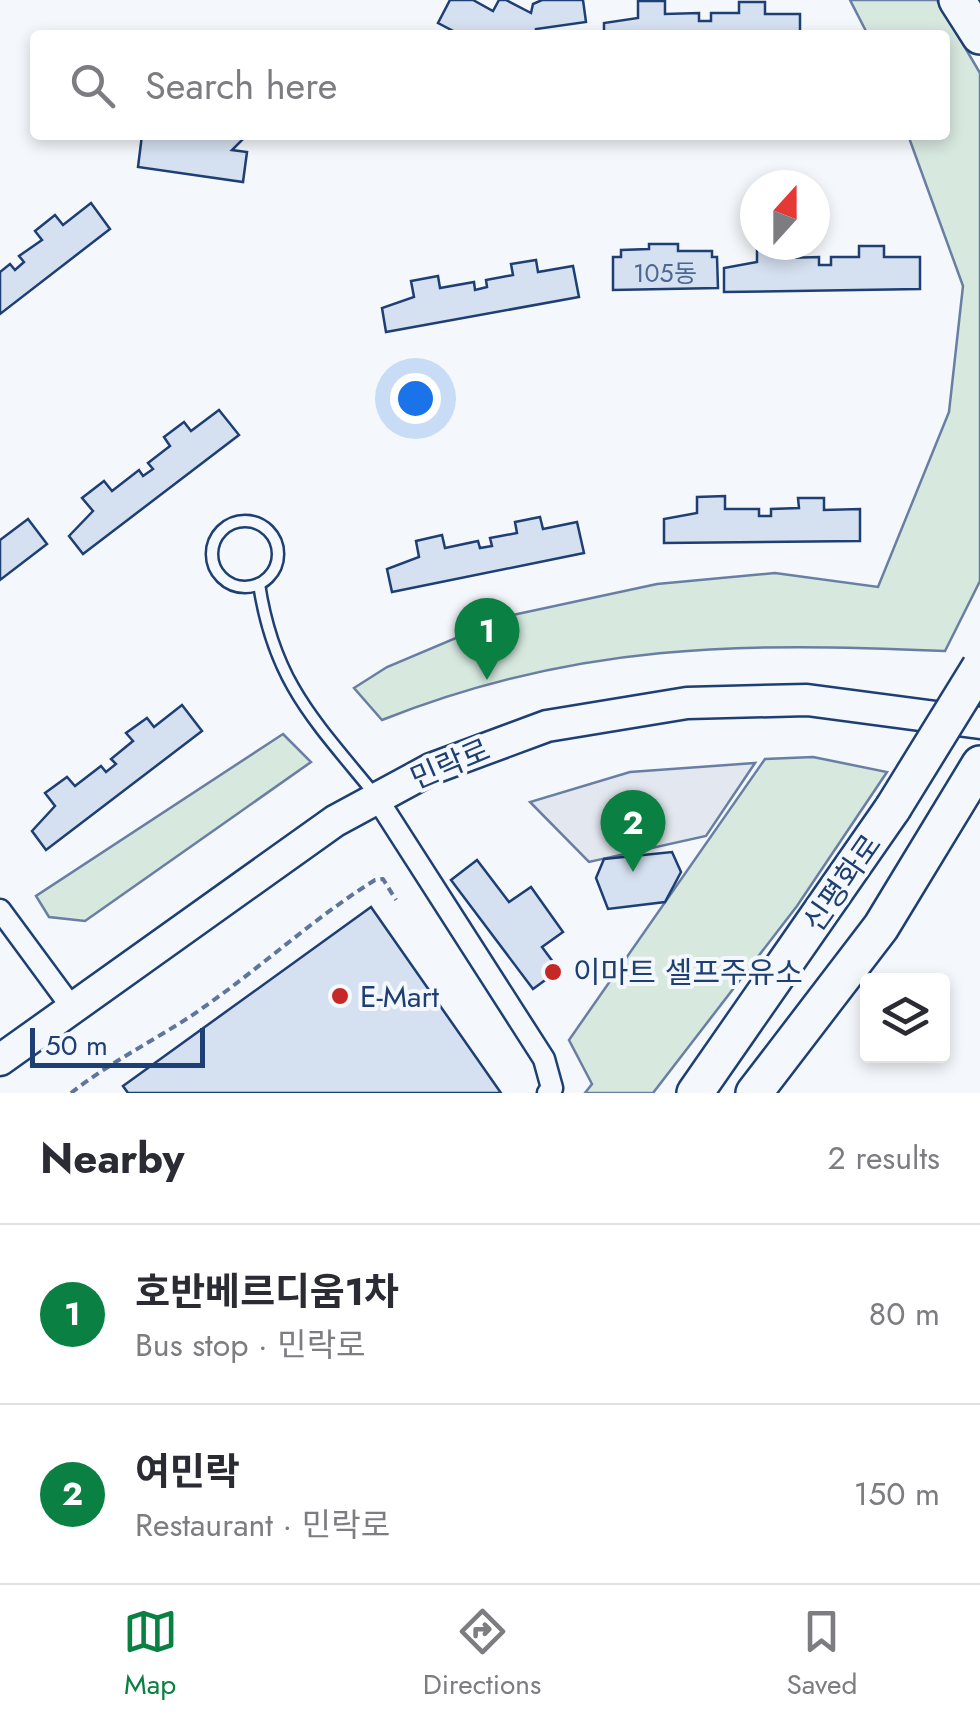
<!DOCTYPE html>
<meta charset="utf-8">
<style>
body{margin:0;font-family:Jost,"Noto Sans KR",sans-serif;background:#f2f2f3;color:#2b2b33}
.controls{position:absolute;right:30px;bottom:30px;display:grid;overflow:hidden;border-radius:10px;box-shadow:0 5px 15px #0003}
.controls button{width:90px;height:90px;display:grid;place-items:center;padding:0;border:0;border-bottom:2px solid #e1e1e2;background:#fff;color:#2b2b33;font:50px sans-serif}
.compass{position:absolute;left:740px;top:170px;width:90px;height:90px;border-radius:50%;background:#fff;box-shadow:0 5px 15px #0003;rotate:21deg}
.scale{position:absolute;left:30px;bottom:25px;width:175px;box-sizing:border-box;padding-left:10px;border:5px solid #1d3f73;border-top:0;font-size:28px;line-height:35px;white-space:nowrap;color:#1d3f73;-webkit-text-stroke:8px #f4f7fb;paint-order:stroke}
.you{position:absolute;left:415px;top:398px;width:35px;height:35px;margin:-25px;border:8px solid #fff;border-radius:50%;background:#1a73e8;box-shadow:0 0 0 15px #1a73e833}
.badge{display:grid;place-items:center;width:65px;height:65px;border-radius:50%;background:#0b8043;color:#fff;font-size:32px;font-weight:700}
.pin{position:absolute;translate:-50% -82px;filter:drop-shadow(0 2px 5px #0008)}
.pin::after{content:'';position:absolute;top:52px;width:35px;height:30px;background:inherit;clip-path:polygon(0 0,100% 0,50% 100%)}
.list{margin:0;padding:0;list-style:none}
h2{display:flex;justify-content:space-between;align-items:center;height:130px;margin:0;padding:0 40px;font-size:42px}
h2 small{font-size:32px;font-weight:400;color:#7c7c81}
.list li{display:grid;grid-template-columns:65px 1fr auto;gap:30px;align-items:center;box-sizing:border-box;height:180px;padding:0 40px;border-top:2px solid #e1e1e2}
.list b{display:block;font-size:38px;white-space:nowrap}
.list p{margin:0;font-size:32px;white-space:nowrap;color:#7c7c81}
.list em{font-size:32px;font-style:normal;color:#7c7c81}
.icon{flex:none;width:55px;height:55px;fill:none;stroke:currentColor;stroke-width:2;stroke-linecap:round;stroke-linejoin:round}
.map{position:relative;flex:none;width:980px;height:1093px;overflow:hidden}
.search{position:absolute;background:#fff;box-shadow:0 5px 15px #0003;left:30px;right:30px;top:30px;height:110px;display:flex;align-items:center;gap:25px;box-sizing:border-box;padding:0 35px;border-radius:10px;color:#7c7c81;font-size:38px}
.sheet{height:490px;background:#fff}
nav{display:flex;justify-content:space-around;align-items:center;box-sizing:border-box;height:140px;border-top:2px solid #e1e1e2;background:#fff;font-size:28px;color:#7c7c81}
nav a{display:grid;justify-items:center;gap:5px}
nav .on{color:#0b8043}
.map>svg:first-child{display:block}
.green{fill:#d7e8df;stroke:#687fa3;stroke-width:2.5}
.parking{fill:#e3e8f0;stroke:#687fa3;stroke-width:2.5}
.building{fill:#d5e0f0;stroke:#1d3f73;stroke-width:2.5}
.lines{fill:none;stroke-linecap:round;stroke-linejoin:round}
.service-casing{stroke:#1d3f73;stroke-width:15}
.minor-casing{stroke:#1d3f73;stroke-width:25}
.secondary-casing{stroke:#1d3f73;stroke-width:35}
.trunk-casing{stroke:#1d3f73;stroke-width:40}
.path{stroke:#5e769c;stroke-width:4;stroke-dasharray:8 5;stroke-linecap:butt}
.service{stroke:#f4f7fb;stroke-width:10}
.minor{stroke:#f4f7fb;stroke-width:20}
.secondary{stroke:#f4f7fb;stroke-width:30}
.trunk{stroke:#f4f7fb;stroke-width:35}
.trunk-bridge-casing{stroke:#1d3f73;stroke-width:40;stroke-linecap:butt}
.trunk-bridge{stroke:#f4f7fb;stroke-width:35}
.poi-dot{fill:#c62828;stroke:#f4f7fb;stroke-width:4}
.labels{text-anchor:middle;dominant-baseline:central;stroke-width:8;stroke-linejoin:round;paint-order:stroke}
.number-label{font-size:25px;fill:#4b6792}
.street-label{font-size:30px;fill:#1d3f73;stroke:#f4f7fb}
.poi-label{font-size:30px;fill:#1d3f73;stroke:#f4f7fb;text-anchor:start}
</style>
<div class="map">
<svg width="980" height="1093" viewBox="0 0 980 1093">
<rect width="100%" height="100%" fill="#f4f7fb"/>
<g class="green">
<path d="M850,0H937L980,73V581L945,651C741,642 575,643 382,720L354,688L387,667L508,616L657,584L775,573L878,587L949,412L963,286L908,135H945V35H868Z"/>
<polygon points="283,734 311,762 85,921 49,917 36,896"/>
<polygon points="813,757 887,772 797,906 653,1093 585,1093 592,1084 569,1040 765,759"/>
</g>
<polygon class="parking" points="755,763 706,836 589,862 530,802 630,772"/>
<g class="building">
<polygon points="450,0 473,0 493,11 499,0 506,0 531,13 533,4 542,0 583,0 586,22 536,29 535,35 461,35 438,23"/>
<polygon points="638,1 665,1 665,14 699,13 699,21 711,21 711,13 739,13 739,2 765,2 765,14 800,14 800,35 604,35 604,23 638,18"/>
<polygon points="142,135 247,135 232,150 247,152 243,182 138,167"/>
<polygon points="91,203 110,229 0,314 0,272 10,264 15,270 24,262 19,256 42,240 35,231 55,215 63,225"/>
<polygon points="649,244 678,244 678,251 712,251 712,257 717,257 718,288 613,290 613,257 621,257 621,250 649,249"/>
<polygon points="757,246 785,246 785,258 819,257 819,265 831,265 831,257 859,257 859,246 884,246 884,257 920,257 920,289 724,292 724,268 757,262"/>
<polygon points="536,260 538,272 573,266 579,297 386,332 382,308 414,297 411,281 438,276 440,288 474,282 475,290 487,287 486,280 513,275 511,264"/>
<polygon points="219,410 239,435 83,554 69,536 93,511 82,498 104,481 112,491 139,470 143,476 153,469 148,463 170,446 164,437 184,422 191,431"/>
<polygon points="725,496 725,509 759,509 759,516 771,516 771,509 799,508 798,498 824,498 824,510 860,509 860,541 664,543 664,519 697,513 697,497"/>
<polygon points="540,517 543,529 577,522 584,553 392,592 387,569 419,557 416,541 442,535 445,548 478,541 480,548 492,546 490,538 517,533 515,522"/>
<polygon points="28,519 47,544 0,580 0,540"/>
<polygon points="182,705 202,731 46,850 32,831 55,806 45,793 67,777 75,786 101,766 106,772 116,764 111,759 133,741 126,733 147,718 154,727"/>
<polygon points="672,852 681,872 665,902 608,909 596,878 604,859"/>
<polygon points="477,860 509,902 531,887 563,932 542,947 559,970 533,989 451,880"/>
<polygon points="371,907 501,1093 128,1093 123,1086"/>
</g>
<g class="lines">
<defs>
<g id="service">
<circle cx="245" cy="554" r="33"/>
<path d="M259,584C274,683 315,721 376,796"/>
</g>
<g id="minor">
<polyline points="376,797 544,1059 552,1088 548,1093"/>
<polyline points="0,910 73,1009"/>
</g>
<polyline id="secondary" points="0,1060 335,821 431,769 547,726 687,703 807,700 980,723"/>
<g id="trunk">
<polyline points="957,0 980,36"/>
<polyline points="695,1093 893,808"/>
<polyline points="754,1093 881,927 980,764"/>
</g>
</defs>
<use href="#service" class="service-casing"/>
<use href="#minor" class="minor-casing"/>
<use href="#secondary" class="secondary-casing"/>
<use href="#trunk" class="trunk-casing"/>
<path class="path" d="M71,1093C108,1064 149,1043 188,1018C253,975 309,921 375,880L383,879L396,900"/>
<use href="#service" class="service"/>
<use href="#minor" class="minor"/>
<use href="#secondary" class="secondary"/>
<use href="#trunk" class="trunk"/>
<defs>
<polyline id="trunk-bridge" points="893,808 980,667"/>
</defs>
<use href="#trunk-bridge" class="trunk-bridge-casing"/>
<use href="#trunk-bridge" class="trunk-bridge"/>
</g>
<g class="poi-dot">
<circle cx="553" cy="972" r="10"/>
<circle cx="340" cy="996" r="10"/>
</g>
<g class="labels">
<g class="number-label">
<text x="665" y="273">105동</text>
</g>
<g class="street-label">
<text transform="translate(450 764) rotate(-23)">민락로</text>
<text transform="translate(842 883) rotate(-55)">신평화로</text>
</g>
<g class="poi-label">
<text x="573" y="972">이마트 셀프주유소</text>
<text x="360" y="996">E-Mart</text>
</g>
</g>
</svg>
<div class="controls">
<button><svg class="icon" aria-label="layers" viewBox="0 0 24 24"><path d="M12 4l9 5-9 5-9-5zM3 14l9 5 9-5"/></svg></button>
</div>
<svg class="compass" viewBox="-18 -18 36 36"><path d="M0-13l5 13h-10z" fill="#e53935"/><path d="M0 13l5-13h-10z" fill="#7c7c81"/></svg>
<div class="scale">50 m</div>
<div class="you"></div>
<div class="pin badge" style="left:487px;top:680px">1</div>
<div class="pin badge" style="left:633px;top:872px">2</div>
<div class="search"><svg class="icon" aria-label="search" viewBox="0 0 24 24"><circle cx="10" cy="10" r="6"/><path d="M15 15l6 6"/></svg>Search here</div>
</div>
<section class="sheet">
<h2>Nearby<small>2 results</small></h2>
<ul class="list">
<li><span class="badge">1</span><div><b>호반베르디움1차</b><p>Bus stop · 민락로</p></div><em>80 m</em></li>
<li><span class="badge">2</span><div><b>여민락</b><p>Restaurant · 민락로</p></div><em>150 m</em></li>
</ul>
</section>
<nav>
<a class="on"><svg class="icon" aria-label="map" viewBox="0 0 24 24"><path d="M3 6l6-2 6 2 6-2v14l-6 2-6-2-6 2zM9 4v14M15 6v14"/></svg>Map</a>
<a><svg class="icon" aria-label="directions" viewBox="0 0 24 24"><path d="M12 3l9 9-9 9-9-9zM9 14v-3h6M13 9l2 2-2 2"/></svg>Directions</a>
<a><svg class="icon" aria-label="saved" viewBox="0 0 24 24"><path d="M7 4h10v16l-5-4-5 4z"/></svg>Saved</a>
</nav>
